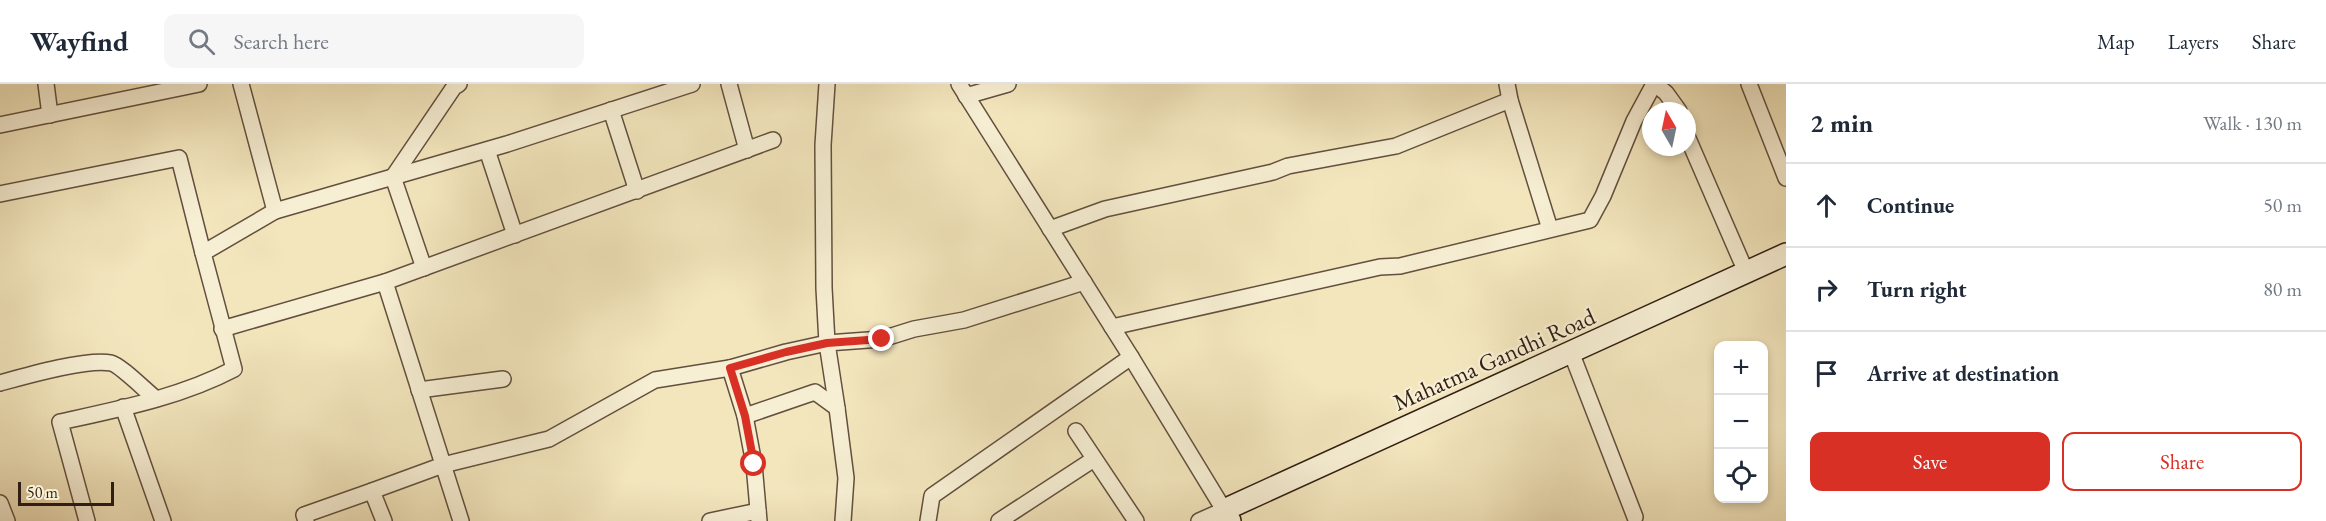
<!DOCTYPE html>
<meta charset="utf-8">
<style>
body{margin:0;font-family:"EB Garamond",serif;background:#f6f6f7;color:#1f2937}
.controls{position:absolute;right:18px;bottom:18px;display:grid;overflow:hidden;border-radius:12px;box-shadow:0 3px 9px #0003}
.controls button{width:54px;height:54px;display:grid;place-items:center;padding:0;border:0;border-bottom:2px solid #e0e1e3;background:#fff;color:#1f2937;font:30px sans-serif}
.compass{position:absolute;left:1642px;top:18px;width:54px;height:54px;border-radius:50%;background:#fff;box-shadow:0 3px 9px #0003;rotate:351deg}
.scale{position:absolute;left:18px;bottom:15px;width:96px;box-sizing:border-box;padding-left:6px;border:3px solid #311e14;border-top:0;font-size:16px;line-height:21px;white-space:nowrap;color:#311e14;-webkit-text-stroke:4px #f7efd4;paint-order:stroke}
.stop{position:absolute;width:18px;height:18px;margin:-14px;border:4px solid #d93025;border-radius:50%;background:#fff}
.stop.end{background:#d93025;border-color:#fff;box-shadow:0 2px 6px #0008}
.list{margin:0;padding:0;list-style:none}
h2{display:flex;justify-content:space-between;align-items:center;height:78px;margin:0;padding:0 24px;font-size:26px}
h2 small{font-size:20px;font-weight:400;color:#747a83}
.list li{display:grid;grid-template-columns:39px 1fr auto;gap:18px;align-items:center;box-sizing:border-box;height:84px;padding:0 24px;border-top:2px solid #e0e1e3}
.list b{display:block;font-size:22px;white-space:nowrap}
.list em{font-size:20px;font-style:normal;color:#747a83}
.actions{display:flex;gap:12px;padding:18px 24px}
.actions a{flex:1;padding:14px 0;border:2px solid #d93025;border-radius:12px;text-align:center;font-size:21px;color:#d93025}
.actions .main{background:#d93025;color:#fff}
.icon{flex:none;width:33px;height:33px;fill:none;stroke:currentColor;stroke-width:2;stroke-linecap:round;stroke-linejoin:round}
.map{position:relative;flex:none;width:1786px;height:437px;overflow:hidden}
header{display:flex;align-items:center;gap:36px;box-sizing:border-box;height:84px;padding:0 30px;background:#fff;border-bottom:2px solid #e0e1e3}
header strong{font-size:28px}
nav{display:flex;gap:33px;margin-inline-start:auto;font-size:21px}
.search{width:420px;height:54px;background:#f6f6f7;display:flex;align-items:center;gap:15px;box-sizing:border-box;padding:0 21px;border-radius:12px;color:#747a83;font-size:22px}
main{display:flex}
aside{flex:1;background:#fff}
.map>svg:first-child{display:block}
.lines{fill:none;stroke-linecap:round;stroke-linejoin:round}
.street-casing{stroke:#62503e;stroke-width:18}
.secondary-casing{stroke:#311e14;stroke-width:24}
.street{stroke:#f7efd4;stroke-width:15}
.secondary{stroke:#f7efd4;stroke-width:21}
.route{stroke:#d93025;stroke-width:8}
.labels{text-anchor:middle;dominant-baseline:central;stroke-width:4.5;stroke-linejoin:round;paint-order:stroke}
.street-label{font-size:24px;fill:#311e14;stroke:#f7efd4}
</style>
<header>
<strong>Wayfind</strong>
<div class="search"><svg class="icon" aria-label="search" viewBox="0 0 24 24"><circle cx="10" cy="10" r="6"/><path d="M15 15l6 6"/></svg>Search here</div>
<nav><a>Map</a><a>Layers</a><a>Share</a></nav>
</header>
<main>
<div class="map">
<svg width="1786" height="437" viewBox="0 0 1786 437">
<rect width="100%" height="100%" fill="#f3e6bd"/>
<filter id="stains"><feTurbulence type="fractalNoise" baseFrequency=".00333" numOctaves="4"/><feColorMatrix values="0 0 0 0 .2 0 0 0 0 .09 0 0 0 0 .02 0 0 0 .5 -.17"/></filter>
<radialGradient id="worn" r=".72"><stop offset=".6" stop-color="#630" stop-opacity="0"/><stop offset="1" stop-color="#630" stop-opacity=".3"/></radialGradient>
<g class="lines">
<defs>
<g id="street">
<polyline points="46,0 50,31"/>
<polyline points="241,0 275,127 507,60 692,0"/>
<polyline points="729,0 747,66"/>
<polyline points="827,0 823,61 824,204 827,259 786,268 730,284 745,332 815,308 837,324 846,394 843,437"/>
<polyline points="959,0 1131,273 1224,426 1199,437"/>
<polyline points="1507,0 1510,16 1550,145"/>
<polyline points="1655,0 1666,9 1679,27"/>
<polyline points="1749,0 1786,94"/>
<polyline points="966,12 1008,0"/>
<polyline points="611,26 637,107"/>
<polyline points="0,41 199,0"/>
<polyline points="1687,52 1746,188"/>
<polyline points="487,66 515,151"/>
<polyline points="0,110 179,74 203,169"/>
<polyline points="1050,145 1105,125 1273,88 1288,82 1396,62 1510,16"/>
<polyline points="424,184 393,93 454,3 459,0"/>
<polyline points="385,198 773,56"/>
<polyline points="1112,243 1380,183 1400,182 1590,136 1603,112 1634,37 1654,0"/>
<polyline points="222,245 385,198 461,437"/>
<polyline points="1571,268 1635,433"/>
<path d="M0,299C25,292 87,274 111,279C120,281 146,307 155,314"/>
<polyline points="419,306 503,295"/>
<polyline points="123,323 163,437"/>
<polyline points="837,324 827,259 882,255 914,245 964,236 1084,198"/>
<polyline points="745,332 754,380 759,437"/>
<polyline points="1076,347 1136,437"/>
<polyline points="0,419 7,437"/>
<path d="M87,437L60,338C119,325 181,313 234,285L203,169L275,127"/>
<polyline points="306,437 304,431 372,407"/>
<polyline points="384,437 372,407 443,381 549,355 655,296 730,284"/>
<polyline points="710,437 758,427"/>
<polyline points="928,437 932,412 1131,273"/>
<polyline points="999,437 1094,375"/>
</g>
<polyline id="secondary" points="1230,437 1224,426 1786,170"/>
</defs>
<use href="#street" class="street-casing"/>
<use href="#secondary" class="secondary-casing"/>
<use href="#street" class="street"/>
<use href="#secondary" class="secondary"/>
</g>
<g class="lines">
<polyline class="route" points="754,380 745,332 730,284 786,268 827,259 882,255"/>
</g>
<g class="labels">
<g class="street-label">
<text transform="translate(1494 275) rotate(-24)">Mahatma Gandhi Road</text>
</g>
</g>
<rect width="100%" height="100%" filter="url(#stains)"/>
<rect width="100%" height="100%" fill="url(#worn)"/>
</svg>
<div class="controls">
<button>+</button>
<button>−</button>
<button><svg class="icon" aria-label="locate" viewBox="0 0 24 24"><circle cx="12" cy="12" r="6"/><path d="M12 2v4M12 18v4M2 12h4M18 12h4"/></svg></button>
</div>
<svg class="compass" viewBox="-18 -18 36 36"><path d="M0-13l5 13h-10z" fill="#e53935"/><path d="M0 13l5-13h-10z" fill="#747a83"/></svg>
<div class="scale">50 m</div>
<div class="stop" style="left:754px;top:380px"></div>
<div class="stop end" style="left:882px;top:255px"></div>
</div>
<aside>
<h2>2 min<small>Walk · 130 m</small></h2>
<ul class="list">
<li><svg class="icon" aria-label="ahead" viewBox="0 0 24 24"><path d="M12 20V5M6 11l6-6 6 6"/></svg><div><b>Continue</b></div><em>50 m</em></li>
<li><svg class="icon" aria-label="right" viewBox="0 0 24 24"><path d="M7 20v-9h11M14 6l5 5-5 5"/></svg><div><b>Turn right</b></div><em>80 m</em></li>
<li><svg class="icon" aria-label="arrive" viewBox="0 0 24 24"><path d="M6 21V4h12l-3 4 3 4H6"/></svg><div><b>Arrive at destination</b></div></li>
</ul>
<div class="actions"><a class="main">Save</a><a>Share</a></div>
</aside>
</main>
